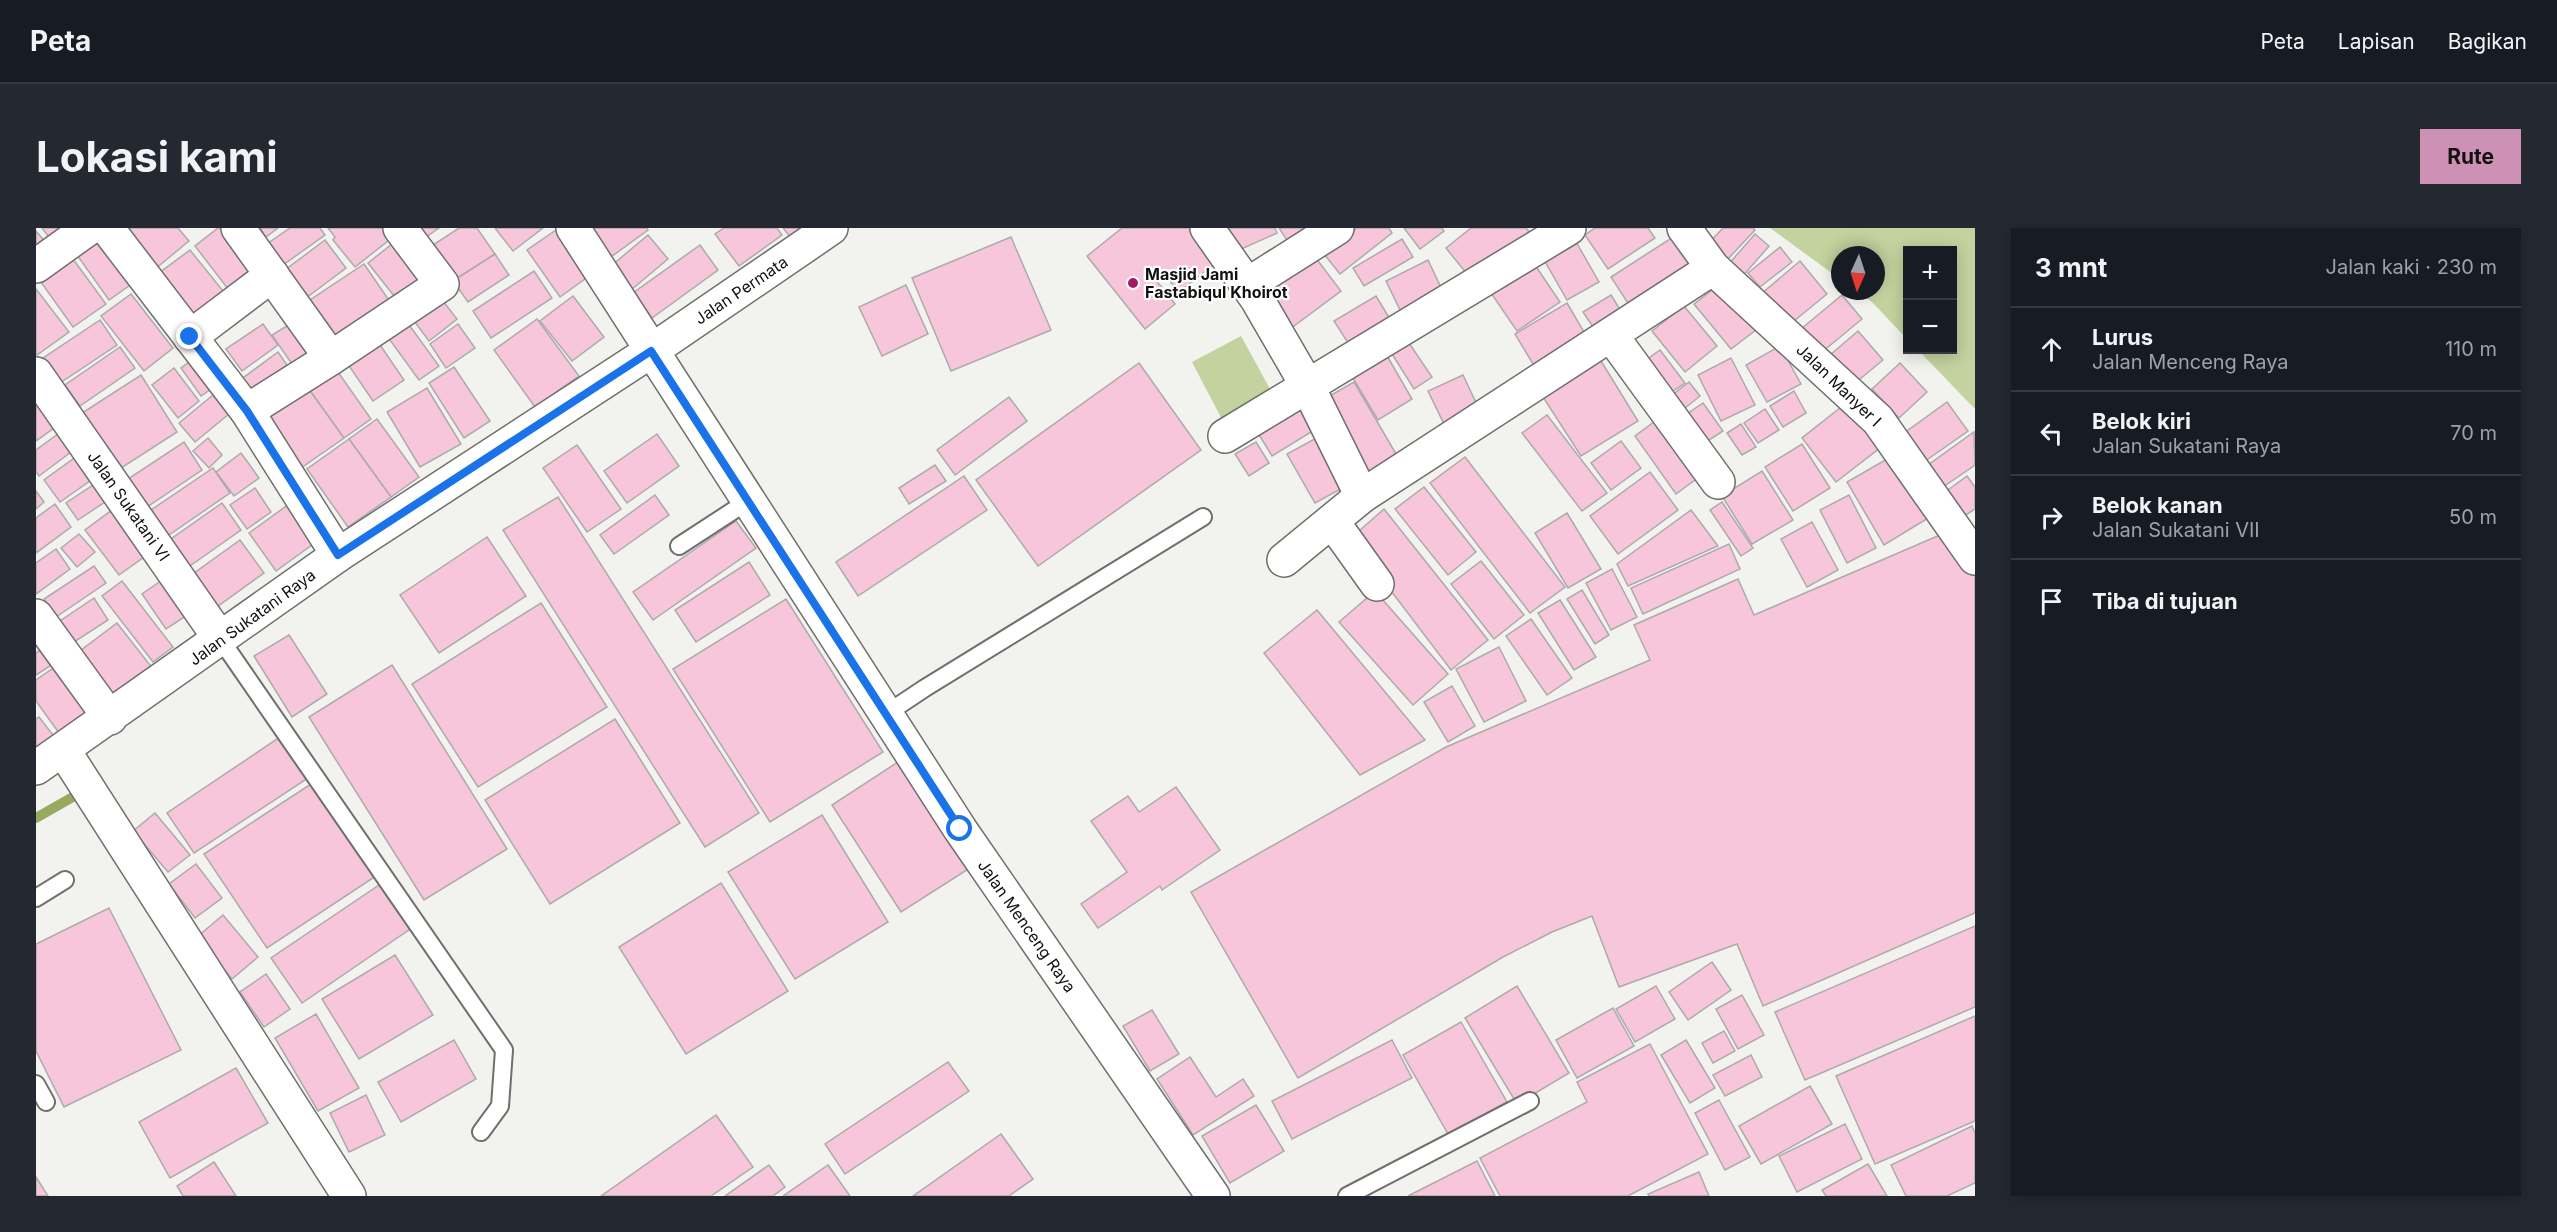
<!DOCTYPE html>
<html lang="id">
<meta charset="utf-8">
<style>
body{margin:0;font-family:Inter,sans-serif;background:#242831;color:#f1f3f6}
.controls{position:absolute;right:18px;top:18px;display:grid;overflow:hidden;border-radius:0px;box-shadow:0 3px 15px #0003}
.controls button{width:54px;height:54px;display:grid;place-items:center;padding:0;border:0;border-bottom:2px solid #363941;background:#171b24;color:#f1f3f6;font:30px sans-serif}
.compass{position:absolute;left:1795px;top:18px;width:54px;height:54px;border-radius:50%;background:#171b24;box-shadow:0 3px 15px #0003;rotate:183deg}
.stop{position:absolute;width:18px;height:18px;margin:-14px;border:4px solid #1a73e8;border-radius:50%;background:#fff}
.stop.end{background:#1a73e8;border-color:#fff;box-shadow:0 2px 6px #0008}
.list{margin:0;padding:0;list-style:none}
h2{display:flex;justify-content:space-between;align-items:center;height:78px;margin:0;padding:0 24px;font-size:26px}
h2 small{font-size:20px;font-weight:400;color:#9ea1a6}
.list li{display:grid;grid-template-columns:39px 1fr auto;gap:18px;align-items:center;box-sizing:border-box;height:84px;padding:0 24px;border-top:2px solid #363941}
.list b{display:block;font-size:22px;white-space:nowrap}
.list p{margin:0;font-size:20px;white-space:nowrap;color:#9ea1a6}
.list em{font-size:20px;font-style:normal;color:#9ea1a6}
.icon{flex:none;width:33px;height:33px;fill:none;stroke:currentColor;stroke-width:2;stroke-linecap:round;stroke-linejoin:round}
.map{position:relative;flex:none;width:1939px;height:968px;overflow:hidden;border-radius:0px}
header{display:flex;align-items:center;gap:36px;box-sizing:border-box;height:84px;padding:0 30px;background:#171b24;border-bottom:2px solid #363941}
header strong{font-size:28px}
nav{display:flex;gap:33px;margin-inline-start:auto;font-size:21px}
.intro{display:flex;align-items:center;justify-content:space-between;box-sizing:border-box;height:144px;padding:0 36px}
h1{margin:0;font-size:42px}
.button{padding:15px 27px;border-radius:0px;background:#cd91b6;color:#111;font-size:21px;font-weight:700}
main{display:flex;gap:36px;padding:0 36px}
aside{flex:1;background:#171b24;border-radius:0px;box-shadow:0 3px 15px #0003}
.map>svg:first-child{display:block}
.green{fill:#c3d29e}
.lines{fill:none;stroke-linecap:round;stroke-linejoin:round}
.stream{stroke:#98aa5f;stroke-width:10}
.building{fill:#f7c6da;stroke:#adaaab;stroke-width:1.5}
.service-casing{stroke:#6f6f6c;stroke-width:20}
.minor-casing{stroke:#6f6f6c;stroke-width:36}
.tertiary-casing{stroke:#6f6f6c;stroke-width:36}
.service{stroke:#fff;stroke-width:16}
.minor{stroke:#fff;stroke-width:33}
.tertiary{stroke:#fff;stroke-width:33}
.route{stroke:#1a73e8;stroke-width:8}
.poi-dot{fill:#a11a67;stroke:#fff;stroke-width:2}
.labels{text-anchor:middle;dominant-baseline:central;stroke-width:4.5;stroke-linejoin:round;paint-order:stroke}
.poi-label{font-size:16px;font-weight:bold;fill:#10100f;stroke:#fff;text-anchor:start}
.street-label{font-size:16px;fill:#10100f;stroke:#fff}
</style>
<header>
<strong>Peta</strong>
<nav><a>Peta</a><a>Lapisan</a><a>Bagikan</a></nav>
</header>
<div class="intro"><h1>Lokasi kami</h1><a class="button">Rute</a></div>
<main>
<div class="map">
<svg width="1939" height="968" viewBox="0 0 1939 968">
<rect width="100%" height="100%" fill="#f2f3ef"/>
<g class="green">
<polygon points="1734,0 1939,0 1939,181 1882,122 1916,122 1916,22 1872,22 1871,111 1836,74 1820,63 1840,63 1840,27 1804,27 1804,51"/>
<polygon points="1205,108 1241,174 1191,201 1156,134"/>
</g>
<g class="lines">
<polyline class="stream" points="0,590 49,562"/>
</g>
<g class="building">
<polygon points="6,0 31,0 15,12"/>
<polygon points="75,0 142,0 153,13 113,46"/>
<polygon points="182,0 195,0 230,45 199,70 159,18"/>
<polygon points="224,0 242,0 230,9"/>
<polygon points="254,0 284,0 289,7 247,37 231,16"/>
<polygon points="292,0 356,0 361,6 319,39 297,12 299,9"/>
<polygon points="380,0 403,0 387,11"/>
<polygon points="423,0 441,0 459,26 417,53 394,19"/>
<polygon points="459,0 507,0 477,23"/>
<polygon points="553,0 611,0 612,2 575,29"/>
<polygon points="688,0 741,0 746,7 703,38 679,6"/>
<polygon points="747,0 767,0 755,10"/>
<polygon points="1086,0 1162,0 1186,30 1143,64 1123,40 1115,46 1139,76 1109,101 1051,28"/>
<polygon points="1180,0 1239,0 1241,5 1192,27"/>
<polygon points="1243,0 1290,0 1257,21"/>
<polygon points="1321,0 1353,0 1356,5 1304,46 1288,26"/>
<polygon points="1368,0 1406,0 1408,3 1384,21"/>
<polygon points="1435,0 1490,0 1494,5 1435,51 1410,20"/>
<polygon points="1559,0 1612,0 1619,10 1572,41 1549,7"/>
<polygon points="1687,0 1717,0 1719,2 1690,33 1672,16"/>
<polygon points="520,2 553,48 524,69 491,22"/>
<polygon points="0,3 11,16 0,25"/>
<polygon points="1719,6 1733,18 1706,49 1692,37"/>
<polygon points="612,7 632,31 595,62 575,38"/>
<polygon points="975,9 1015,102 915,143 876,50"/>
<polygon points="1637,9 1659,43 1597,83 1575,49"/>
<polygon points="65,10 97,55 73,72 41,27"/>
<polygon points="1366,11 1377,29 1328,58 1317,40"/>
<polygon points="289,12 310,40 270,70 249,42"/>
<polygon points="361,12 396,55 366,78 332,35"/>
<polygon points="1539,12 1563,54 1531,72 1507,30"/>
<polygon points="664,17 682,42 616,90 597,65"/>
<polygon points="1744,19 1756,34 1724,59 1712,45"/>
<polygon points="154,22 191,68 159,92 123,45"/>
<polygon points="1276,25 1305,63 1254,101 1226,63"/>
<polygon points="459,26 473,47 432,74 417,53"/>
<polygon points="34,27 70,76 37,99 2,50"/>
<polygon points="1392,32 1409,68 1367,88 1350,53"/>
<polygon points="1764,33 1791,66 1752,98 1725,66"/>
<polygon points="328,36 359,81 300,122 268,76"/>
<polygon points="1499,37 1524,74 1481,103 1455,65"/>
<polygon points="498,43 516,70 455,110 437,83"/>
<polygon points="1689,52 1725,98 1695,121 1658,76"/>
<polygon points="870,57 892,106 846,128 823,79"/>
<polygon points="0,61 33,104 1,127 0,126"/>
<polygon points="400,64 421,91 393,113 372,85"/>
<polygon points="95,66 137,120 108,143 65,88"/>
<polygon points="1575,67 1588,88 1561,105 1547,84"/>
<polygon points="1806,67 1826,91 1780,129 1760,105"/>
<polygon points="537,68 568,109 536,133 504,93"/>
<polygon points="1340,68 1357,96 1316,121 1298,93"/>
<polygon points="1531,75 1551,109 1500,141 1479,106"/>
<polygon points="1648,78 1681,118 1649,144 1616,103"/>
<polygon points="264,90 284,122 258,139 236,107"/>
<polygon points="501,91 543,148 499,179 458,122"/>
<polygon points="64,92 81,117 24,155 7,130"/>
<polygon points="371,94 403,138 383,152 351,108"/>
<polygon points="227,96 242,117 206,143 190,121"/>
<polygon points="422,96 439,120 410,140 394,116"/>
<polygon points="1822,103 1847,132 1818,156 1794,127"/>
<polygon points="340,111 368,152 337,173 309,132"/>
<polygon points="1373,115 1396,149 1378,161 1356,126"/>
<polygon points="1744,118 1765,156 1731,174 1710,137"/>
<polygon points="84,119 99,140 44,178 29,157"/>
<polygon points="1624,122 1649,155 1630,168 1606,135"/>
<polygon points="242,124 251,137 205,170 196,158"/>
<polygon points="1350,126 1376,171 1342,192 1315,147"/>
<polygon points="160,129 181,157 165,168 145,140"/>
<polygon points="1695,130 1719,177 1685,193 1662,147"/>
<polygon points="1565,133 1602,193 1545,228 1507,169"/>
<polygon points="295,134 335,191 308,210 267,153"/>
<polygon points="1103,135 1165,222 1002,338 940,252"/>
<polygon points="1864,135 1891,164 1863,190 1836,161"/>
<polygon points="418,139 454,193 428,210 393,155"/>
<polygon points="138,140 163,173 142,190 116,157"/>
<polygon points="105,147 141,204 79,244 43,187"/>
<polygon points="1427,147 1444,183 1409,198 1392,163"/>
<polygon points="267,153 308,210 265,240 224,184"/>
<polygon points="1318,154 1363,231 1327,252 1283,174"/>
<polygon points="1653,154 1664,168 1638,189 1626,175"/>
<polygon points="0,160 25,195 0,213"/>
<polygon points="391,160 425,216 384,239 351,184"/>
<polygon points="1758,163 1770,185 1747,199 1734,178"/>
<polygon points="177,167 193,186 159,214 143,195"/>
<polygon points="973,169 991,193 919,247 901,222"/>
<polygon points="1814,172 1849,216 1800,254 1766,210"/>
<polygon points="1911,174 1932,203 1885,236 1864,208"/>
<polygon points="1667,175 1687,203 1667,216 1648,188"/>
<polygon points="1265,178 1280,201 1236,228 1222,205"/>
<polygon points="1729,181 1743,202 1722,215 1708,195"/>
<polygon points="1511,187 1571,265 1546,283 1486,205"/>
<polygon points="1626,188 1667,246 1640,266 1599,208"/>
<polygon points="341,191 383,249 355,269 313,211"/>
<polygon points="1705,196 1720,219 1706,227 1691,205"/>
<polygon points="26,203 39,221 3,248 0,244 0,222"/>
<polygon points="1938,204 1939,237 1907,259 1892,237"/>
<polygon points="621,206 643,238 591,275 568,243"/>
<polygon points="1284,208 1312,257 1279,275 1251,226"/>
<polygon points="172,210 186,227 173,240 157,223"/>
<polygon points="313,211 355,269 312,299 271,241"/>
<polygon points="1585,213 1605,240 1575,262 1555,235"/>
<polygon points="148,214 166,242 108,281 89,253"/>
<polygon points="1220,214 1233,235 1213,248 1199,226"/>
<polygon points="1766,216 1794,260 1757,283 1729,239"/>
<polygon points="541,217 585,281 551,304 507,240"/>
<polygon points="205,225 223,250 198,268 180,244"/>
<polygon points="1858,227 1894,289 1848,317 1811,254"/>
<polygon points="41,228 58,250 24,274 8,252"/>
<polygon points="1429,229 1529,359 1494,385 1394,255"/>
<polygon points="899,237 910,253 873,276 863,260"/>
<polygon points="177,240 194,265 130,309 112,284"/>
<polygon points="1726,243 1757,292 1716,316 1686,268"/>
<polygon points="1614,244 1642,282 1582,326 1554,288"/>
<polygon points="928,248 951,282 822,368 800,334"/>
<polygon points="1931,248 1939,259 1939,281 1925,290 1908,265"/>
<polygon points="60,255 72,272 42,292 30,275"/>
<polygon points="1388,259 1440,324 1412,347 1359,281"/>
<polygon points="219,260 235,284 211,301 194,277"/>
<polygon points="0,263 8,274 0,281"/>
<polygon points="619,267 633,287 578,326 564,307"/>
<polygon points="1813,267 1840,320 1811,335 1784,282"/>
<polygon points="522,269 723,585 669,619 467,302"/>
<polygon points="1686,274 1717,320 1705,328 1674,282"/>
<polygon points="186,275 205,302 151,340 132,313"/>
<polygon points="19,276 35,299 0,325 0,290"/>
<polygon points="253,276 280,314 240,343 213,305"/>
<polygon points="80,279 115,324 83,347 49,302"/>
<polygon points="1348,281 1452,412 1415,442 1315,310"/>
<polygon points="1655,282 1682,318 1592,358 1581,336"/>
<polygon points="1531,285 1565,341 1532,360 1499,305"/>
<polygon points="700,293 720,320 617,392 597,364"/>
<polygon points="1776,294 1802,342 1771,359 1745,311"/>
<polygon points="43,306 59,324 41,339 25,320"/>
<polygon points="1904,307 1939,348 1939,685 1727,778 1701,716 1583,759 1556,688 1516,704 1467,729 1262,850 1155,664 1410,519 1614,432 1598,397 1702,351 1718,387"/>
<polygon points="451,309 490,368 403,425 364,367"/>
<polygon points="204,312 228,345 178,381 154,348"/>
<polygon points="1693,316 1704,341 1607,386 1595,360"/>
<polygon points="20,321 34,341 0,366 0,335"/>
<polygon points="1445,333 1488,387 1458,411 1415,356"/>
<polygon points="713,334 734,367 660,414 639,382"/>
<polygon points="58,338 70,355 20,389 8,371"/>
<polygon points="1576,341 1601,389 1575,402 1550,355"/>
<polygon points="132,348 156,384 130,401 106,366"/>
<polygon points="86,353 137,419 117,434 66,368"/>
<polygon points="1546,362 1573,407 1559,416 1531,371"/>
<polygon points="1339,363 1412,446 1377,477 1303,394"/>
<polygon points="58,370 72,392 35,416 21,395"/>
<polygon points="750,371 847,524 734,594 637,441"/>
<polygon points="1524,372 1560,429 1538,442 1502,385"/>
<polygon points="505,375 571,479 442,559 376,456"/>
<polygon points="1281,382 1389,512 1324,547 1228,425"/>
<polygon points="1495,391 1536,450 1511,467 1470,408"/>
<polygon points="81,395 117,441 76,472 40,426"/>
<polygon points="253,407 291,466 256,489 218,428"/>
<polygon points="12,417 23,432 0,447 0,425"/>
<polygon points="1463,419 1490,473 1448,494 1420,441"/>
<polygon points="26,434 64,486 28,512 0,473 0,452"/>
<polygon points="356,437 471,621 388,672 273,489"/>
<polygon points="1416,458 1439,498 1412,514 1388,474"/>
<polygon points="3,489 20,511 0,526 0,491"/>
<polygon points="579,491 644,595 514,676 449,572"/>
<polygon points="244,509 272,550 158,625 131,585"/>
<polygon points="865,532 934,640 865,684 796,577"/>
<polygon points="281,552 343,646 231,720 168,626"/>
<polygon points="1140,559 1184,622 1126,662 1124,658 1062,700 1045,676 1091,644 1055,593 1092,568 1103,584"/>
<polygon points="119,585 154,627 132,644 97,603"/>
<polygon points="786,587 852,694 759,751 692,644"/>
<polygon points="160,636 186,670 159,690 133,656"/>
<polygon points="349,653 380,697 266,775 235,730"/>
<polygon points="685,655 752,763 650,826 583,719"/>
<polygon points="73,680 145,822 28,879 0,823 0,716"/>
<polygon points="187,687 222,729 196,751 161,709"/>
<polygon points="1939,698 1939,779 1769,852 1739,784"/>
<polygon points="359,727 397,787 323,831 286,771"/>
<polygon points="1676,734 1695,762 1652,792 1633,764"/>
<polygon points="230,746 254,781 228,799 204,764"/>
<polygon points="1481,758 1533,845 1481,876 1429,790"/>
<polygon points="1620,758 1639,791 1599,814 1580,781"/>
<polygon points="1706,767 1728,807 1702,821 1680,781"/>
<polygon points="1577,780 1598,818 1541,850 1520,812"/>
<polygon points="1116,782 1143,826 1114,843 1087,798"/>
<polygon points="280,786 323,860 282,883 239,810"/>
<polygon points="1939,788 1939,893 1839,936 1800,848"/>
<polygon points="1425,794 1471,874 1412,906 1367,827"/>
<polygon points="1688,803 1699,823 1677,835 1666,815"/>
<polygon points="418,812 440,851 365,894 342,854"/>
<polygon points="1356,812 1376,850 1256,911 1236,873"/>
<polygon points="1650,812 1679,860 1654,875 1625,827"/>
<polygon points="1614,816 1672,926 1592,968 1464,968 1444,930 1551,874 1541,854"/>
<polygon points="1715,827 1726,849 1689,868 1677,847"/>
<polygon points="1154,829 1180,869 1207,851 1218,868 1157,907 1121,851"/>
<polygon points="912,834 933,863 809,946 789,916"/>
<polygon points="200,840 232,895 134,950 103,894"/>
<polygon points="1774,858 1796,896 1725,936 1703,898"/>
<polygon points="330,867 349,907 313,924 294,885"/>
<polygon points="1683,872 1714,929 1689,942 1659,885"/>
<polygon points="1220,877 1248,923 1194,955 1166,908"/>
<polygon points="680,887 717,939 675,968 565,968"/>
<polygon points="1809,896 1826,931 1761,964 1743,928"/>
<polygon points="1936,898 1939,905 1939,955 1911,968 1870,968 1855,937"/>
<polygon points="965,906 997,951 973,968 877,968"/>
<polygon points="1441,933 1459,968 1372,968"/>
<polygon points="178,934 200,968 147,968 141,958"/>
<polygon points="1832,936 1851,968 1790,968 1786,962"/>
<polygon points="733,937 749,959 737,968 689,968"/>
<polygon points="792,937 814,968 747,968"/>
<polygon points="1663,944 1673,968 1613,968 1612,966"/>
<polygon points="0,949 12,968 0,968"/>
</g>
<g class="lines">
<defs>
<g id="service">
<polyline points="643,318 712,273"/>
<polyline points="185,412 468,822 464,878 445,904"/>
<polyline points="850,486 889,460 1167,289"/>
<polyline points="0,670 29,652"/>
<polyline points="0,856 10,874"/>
<polyline points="1311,968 1494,873"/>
</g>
<g id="minor">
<polyline points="71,0 211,183 302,327"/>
<polyline points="202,0 295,130 211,183"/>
<polyline points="1171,0 1221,71 1272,159 1326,268"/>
<polyline points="1648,0 1677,40 1842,192 1939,330"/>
<polyline points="0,38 53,0"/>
<polyline points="1211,57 1301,0"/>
<polyline points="1575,107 1682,254"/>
<polyline points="154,109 236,47"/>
<polyline points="295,130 406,56 364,0"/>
<polyline points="0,146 185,412"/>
<polyline points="1189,208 1533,0"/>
<polyline points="1296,293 1341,356"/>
<polyline points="1248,332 1326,268 1677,40"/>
<polyline points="0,388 74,490"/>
<polyline points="28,523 313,968"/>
<polyline points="0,540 302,327 615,123 795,0"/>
</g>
<polyline id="tertiary" points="537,0 924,601 1177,968"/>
</defs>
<use href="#service" class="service-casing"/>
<use href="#minor" class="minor-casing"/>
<use href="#tertiary" class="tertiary-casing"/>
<use href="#service" class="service"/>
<use href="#minor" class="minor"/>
<use href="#tertiary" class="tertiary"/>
</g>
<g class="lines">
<polyline class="route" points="154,109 211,183 302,327 615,123 924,601"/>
</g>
<circle class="poi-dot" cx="1097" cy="55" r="6"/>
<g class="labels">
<g class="poi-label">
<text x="1109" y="46">Masjid Jami<tspan x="1109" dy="18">Fastabiqul Khoirot</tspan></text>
</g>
<g class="street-label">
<text transform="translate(705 62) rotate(-34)">Jalan Permata</text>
<text transform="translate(1803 157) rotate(44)">Jalan Manyer I</text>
<text transform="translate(93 278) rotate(55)">Jalan Sukatani VI</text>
<text transform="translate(216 389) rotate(-36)">Jalan Sukatani Raya</text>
<text transform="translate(991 698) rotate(55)">Jalan Menceng Raya</text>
</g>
</g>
</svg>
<div class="controls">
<button>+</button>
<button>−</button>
</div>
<svg class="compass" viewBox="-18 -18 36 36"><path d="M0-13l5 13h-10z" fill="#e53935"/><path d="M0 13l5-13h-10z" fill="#9ea1a6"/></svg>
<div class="stop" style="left:924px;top:601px"></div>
<div class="stop end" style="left:154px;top:109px"></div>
</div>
<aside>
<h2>3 mnt<small>Jalan kaki · 230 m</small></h2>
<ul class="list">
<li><svg class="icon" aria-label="ahead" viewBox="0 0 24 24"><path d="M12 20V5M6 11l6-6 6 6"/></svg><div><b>Lurus</b><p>Jalan Menceng Raya</p></div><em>110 m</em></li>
<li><svg class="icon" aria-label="left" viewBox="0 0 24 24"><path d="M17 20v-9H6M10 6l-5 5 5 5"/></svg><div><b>Belok kiri</b><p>Jalan Sukatani Raya</p></div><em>70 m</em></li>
<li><svg class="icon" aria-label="right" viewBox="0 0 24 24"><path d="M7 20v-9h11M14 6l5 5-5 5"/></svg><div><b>Belok kanan</b><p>Jalan Sukatani VII</p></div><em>50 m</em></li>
<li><svg class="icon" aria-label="arrive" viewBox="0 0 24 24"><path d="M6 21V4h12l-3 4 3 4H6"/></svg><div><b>Tiba di tujuan</b></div></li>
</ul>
</aside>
</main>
